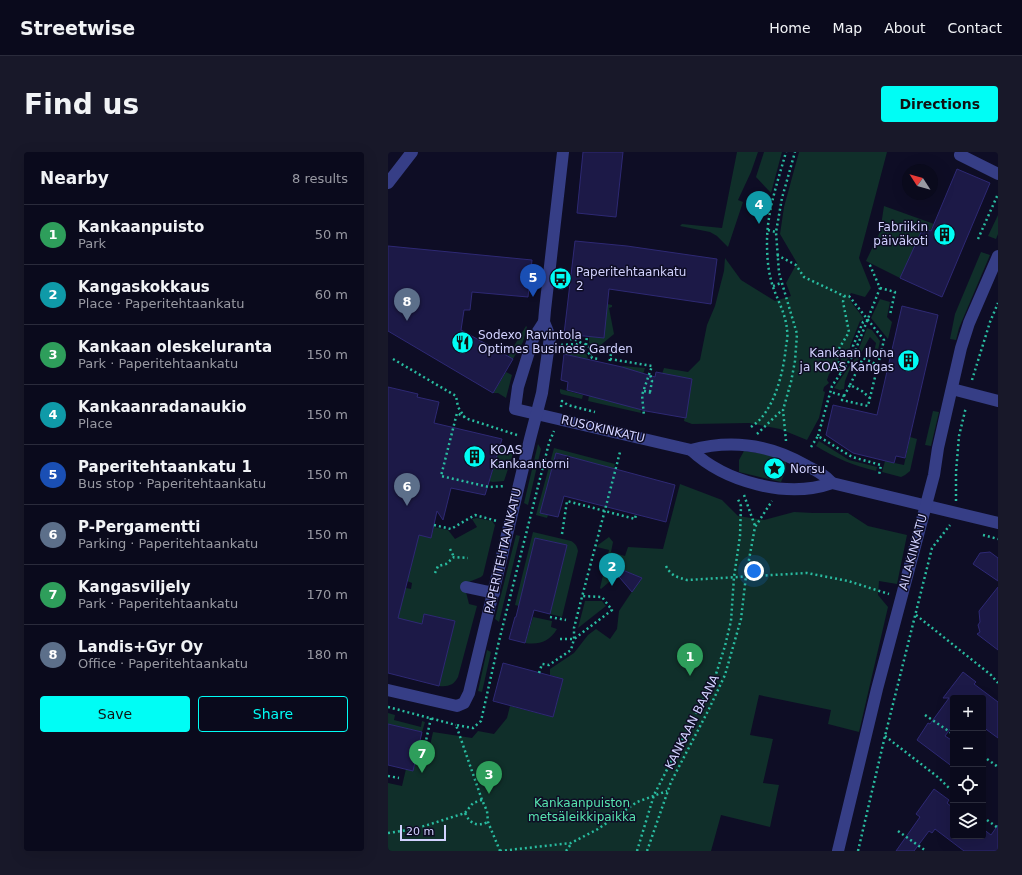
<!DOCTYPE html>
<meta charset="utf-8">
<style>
body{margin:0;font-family:"DejaVu Sans",sans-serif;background:#181829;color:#f1f3f6}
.controls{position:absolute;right:12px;bottom:12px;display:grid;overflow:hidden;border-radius:4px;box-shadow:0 4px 16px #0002}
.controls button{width:36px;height:36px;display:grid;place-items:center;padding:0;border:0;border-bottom:1px solid #2a2b3b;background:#0a0a1c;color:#f1f3f6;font:20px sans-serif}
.compass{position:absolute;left:514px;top:12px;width:36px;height:36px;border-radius:50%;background:#0a0a1c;box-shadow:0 4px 16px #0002;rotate:306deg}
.scale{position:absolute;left:12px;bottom:10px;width:46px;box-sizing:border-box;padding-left:4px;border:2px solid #d2d2ff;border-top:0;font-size:11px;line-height:14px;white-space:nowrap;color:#d2d2ff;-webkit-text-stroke:3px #0e0d25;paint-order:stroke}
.you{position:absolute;left:366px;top:419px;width:14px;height:14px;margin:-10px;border:3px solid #fff;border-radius:50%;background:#1a73e8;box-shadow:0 0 0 6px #1a73e833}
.badge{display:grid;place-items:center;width:26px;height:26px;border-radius:50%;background:#00fdf5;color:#fff;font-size:13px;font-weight:700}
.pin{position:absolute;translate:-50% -33px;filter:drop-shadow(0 1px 2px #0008)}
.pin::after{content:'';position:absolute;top:21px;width:14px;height:12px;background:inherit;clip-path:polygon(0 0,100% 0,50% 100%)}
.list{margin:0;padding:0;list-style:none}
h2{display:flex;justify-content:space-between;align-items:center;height:52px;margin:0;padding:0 16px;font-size:17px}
h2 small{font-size:13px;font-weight:400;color:#999aa3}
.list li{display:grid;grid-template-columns:26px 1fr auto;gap:12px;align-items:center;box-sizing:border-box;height:60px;padding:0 16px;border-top:1px solid #2a2b3b}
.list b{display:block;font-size:15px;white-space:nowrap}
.list p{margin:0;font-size:13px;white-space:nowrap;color:#999aa3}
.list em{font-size:13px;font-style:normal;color:#999aa3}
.actions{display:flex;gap:8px;padding:12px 16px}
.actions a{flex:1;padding:9px 0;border:1px solid #00fdf5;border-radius:4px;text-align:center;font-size:14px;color:#00fdf5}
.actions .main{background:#00fdf5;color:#111}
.icon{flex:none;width:22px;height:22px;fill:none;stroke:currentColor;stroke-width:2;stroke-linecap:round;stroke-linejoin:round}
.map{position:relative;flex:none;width:610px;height:699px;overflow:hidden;border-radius:4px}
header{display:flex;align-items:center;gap:24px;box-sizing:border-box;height:56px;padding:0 20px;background:#0a0a1c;border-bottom:1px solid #2a2b3b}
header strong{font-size:19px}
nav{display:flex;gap:22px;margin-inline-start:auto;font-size:14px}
.intro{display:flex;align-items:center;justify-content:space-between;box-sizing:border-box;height:96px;padding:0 24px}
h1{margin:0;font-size:28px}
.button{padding:10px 18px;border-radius:4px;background:#00fdf5;color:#111;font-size:14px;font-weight:700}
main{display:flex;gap:24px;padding:0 24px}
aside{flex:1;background:#0a0a1c;border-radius:4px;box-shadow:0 4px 16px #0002}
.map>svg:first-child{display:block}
.green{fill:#102f2a}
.building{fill:#1c1947;stroke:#2e2974}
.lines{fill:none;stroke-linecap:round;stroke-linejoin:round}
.path{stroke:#29bca0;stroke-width:2.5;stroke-dasharray:2 3;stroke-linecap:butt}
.minor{stroke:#363e86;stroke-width:12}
.labels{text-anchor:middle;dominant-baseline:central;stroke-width:3;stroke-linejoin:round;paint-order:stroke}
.poi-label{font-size:12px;fill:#d2d2ff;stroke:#0e0d25;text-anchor:start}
.street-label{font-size:12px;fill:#d2d2ff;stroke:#0e0d25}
.park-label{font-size:12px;fill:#57e5af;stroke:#0e0d25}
</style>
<header>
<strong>Streetwise</strong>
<nav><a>Home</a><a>Map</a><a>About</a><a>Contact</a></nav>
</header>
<div class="intro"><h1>Find us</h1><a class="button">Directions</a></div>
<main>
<aside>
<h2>Nearby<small>8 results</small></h2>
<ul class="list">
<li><span class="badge" style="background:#2e9e5b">1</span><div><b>Kankaanpuisto</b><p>Park</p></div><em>50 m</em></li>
<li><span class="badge" style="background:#0f9aa8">2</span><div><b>Kangaskokkaus</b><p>Place · Paperitehtaankatu</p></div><em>60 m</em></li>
<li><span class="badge" style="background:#2e9e5b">3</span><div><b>Kankaan oleskeluranta</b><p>Park · Paperitehtaankatu</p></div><em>150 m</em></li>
<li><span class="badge" style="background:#0f9aa8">4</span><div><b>Kankaanradanaukio</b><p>Place</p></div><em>150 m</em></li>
<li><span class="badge" style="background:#1a4fb4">5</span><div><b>Paperitehtaankatu 1</b><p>Bus stop · Paperitehtaankatu</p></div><em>150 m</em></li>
<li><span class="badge" style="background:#5c6f8a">6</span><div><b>P-Pergamentti</b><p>Parking · Paperitehtaankatu</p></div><em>150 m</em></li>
<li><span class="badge" style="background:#2e9e5b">7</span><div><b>Kangasviljely</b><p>Park · Paperitehtaankatu</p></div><em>170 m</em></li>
<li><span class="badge" style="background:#5c6f8a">8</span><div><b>Landis+Gyr Oy</b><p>Office · Paperitehtaankatu</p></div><em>180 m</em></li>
</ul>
<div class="actions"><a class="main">Save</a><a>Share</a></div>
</aside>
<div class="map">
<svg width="610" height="699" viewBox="0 0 610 699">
<rect width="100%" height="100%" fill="#0e0d25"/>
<g class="green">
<polygon points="349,0 370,0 363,20 350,48 355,50 340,95 329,84 322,80 292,74 294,72 334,76"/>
<polygon points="376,0 394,0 383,41 368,25"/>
<polygon points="411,0 499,0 471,106 483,136 477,145 463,141 461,144 464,151 476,167 472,169 462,194 463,202 455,214 452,205 449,210 451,221 446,218 441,222 439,228 441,231 436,235 435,239 437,240 431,266 419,288 392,277 361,271 304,272 296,269 304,227 274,222 276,216 300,220 312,208 319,173 327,154 336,119 337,106 353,128 387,149 403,144 398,131 409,111 392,82 396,55"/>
<polygon points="496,54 546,72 542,79 535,76 512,126 478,109 492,80"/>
<polygon points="610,63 610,82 608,87 600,84"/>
<polygon points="593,100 602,103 571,176 568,188 562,187 567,162"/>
<polygon points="492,147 502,150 499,165 504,170 500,187 483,166"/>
<polygon points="219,152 224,153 224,155 221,156 226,182 209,196 201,191 201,184"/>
<polygon points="138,174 139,175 135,190 125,207 120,204"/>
<polygon points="479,176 484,178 492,189 488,207 485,205 488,191 482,185 473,201 470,199"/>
<polygon points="177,194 186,194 199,203 200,207 176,202"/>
<polygon points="468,205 471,207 461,219 457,229 456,237 452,238 446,236"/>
<polygon points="235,214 257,216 250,239 253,261 200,249 201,244"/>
<polygon points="118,220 124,223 118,246 110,241 105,241"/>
<polygon points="172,237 195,243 194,247 173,242 172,240"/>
<polygon points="545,259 551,260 543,294 537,293"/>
<polygon points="522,285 529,287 522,319 517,323 513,325 494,320 497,309 516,313"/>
<path d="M431,289L461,308L489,315L488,319C465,313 449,307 428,294Z"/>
<polygon points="113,292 126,299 116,329 105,330 61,320 62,317 102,327"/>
<polygon points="150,292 153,297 140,353 136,351"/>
<polygon points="166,296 227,312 217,354 214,354 223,316 168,301 152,361 160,363 159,366 148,363"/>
<polygon points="356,299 377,302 398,309 398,318 393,330 351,320 351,308"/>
<polygon points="292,332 334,348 350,364 376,368 406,360 425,361 460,361 480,374 519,383 509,432 491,429 490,443 500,455 471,580 440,572 443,558 371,543 362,583 385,587 375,631 391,633 382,675 333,663 323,699 0,699 0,631 14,634 18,617 25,619 29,605 39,607 45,580 84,586 90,579 106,582 119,566 122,554 165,565 175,527 162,523 162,517 186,501 200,483 208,477 222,487 229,477 231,459 253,426 235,418 213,437 212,436 221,398 209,395 210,393 221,385 225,390 223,400 237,404 240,395 275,397"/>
<path d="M89,366L104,369L107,373L95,423L93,425L76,432L81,452L89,454L70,525C66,533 60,535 51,534L67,469L36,462L32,478L0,464L15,445L18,436L23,437L24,431L19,429L31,383L43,386L46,375L60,378L67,387L89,375L84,367Z"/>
<path d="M145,380L183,389C188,392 189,394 190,399L174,465L162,462L179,393L147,386L131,454L127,453Z"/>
<polygon points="128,383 132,384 111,470 107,467"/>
<polygon points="197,449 214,449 218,454 190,476"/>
<path d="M145,465L164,469L163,475L169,477C161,490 151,493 137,491Z"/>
<polygon points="99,498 103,500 94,540 90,539"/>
<polygon points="0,561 7,563 6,568 33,575 34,569 37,570 34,580 0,572"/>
</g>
<g class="building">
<polygon points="195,0 235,0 228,65 189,61"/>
<polygon points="569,17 602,31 554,145 512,126 535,76 543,79"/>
<polygon points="187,89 239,94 329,107 323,152 221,137 216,186 176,182"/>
<polygon points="0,94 144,108 140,145 84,140 82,158 76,158 73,178 125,207 105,241 0,179"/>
<polygon points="514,154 550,163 517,306 508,304 506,311 465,301 438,283 445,253 489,263"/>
<polygon points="176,202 234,215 267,225 268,220 304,227 298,266 258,259 179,238 180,230 173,228"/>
<polygon points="0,235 30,242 29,245 51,250 46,271 114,287 97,343 63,336 55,368 49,359 43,386 31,383 10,466 34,472 36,462 67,469 51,534 0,521"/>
<polygon points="168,301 287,333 278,370 176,344 170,365 152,361"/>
<polygon points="147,386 179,393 162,462 146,458 137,491 121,487 127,465 128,465"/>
<polygon points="602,400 610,406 610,429 585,412 592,401"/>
<polygon points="220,412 254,426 244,440"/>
<polygon points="610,435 610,498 589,482 592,480 590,473 592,470 591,459"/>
<polygon points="115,511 175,527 165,565 105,549"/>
<polygon points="575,520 588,530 586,532 610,550 610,586 595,575 595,546 565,546 565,573 557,584 565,589 565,615 529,588 540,571 542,572 561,546 555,546"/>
<polygon points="0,572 34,580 25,619 0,613"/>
<polygon points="546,637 561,648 559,651 565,656 565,684 595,684 595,677 603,683 610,673 610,699 576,699 547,677 544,681 541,679 526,699 508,699 532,665 528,662"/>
</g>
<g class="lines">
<g class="path">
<polyline points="380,78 388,80"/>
<polyline points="590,87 610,42"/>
<polyline points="389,103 408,113 416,125 456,144 461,144 496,188 480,254 454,248 456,244 443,240"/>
<polyline points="385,134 393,131"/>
<polyline points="492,136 507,140 502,163"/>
<polyline points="480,168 475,170 465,194 466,202 490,213"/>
<polyline points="182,182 182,187 188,188 208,199 203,203"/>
<polyline points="173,193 188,192 203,203 204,206 212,207"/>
<polyline points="198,193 199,184"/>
<polyline points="208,199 214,194 223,202 221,212"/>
<polyline points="5,207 68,244 70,255 77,266 129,283"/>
<polyline points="222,207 264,214 254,243 256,264"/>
<polyline points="453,221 449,200 461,180 455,150 456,144"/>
<polyline points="584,228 602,170 610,151"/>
<polyline points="462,233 475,206"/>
<polyline points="256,239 264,241"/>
<polyline points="262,240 264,229 262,222"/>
<polyline points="456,244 462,233 474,239 482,246"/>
<polyline points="173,255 174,249 180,253 207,260"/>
<polyline points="77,265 69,261 53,324 101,335 117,334"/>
<path d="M363,275C367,272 371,269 374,265C389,247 396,216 398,194C399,189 400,183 399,178C398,163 390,149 385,135C380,120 379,105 379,90C379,59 390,29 398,0"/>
<polyline points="369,282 394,258"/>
<polyline points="430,284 444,234 466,202 492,136 481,111"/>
<polyline points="398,289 395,258 403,230 407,209 409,182 391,121 388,80 394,46 407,0"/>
<polyline points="423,295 430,284 464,305 493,313 491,323"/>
<polyline points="356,343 367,374"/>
<polyline points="568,349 568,320 571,284 578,255"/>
<polyline points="46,373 63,377 87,363 109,369"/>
<polyline points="174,382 179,349 247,367 248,362"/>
<polyline points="595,383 610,387"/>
<polyline points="62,397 66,405"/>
<path d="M278,414C283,424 289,425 299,428L419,421L460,429L501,442"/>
<polyline points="47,421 50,414 58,412 66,405 80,406"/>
<polyline points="528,463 603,523 610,531"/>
<polyline points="162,465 178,468"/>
<polyline points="172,487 186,487 224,458 214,445 194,444"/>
<path d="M151,521L154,512L161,513L183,498L186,487V476C201,417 217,359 232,300"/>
<polyline points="0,555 68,573"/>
<polyline points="537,563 565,582"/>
<polyline points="497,584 551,626 565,640"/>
<polyline points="30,601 35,602 43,566"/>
<polyline points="595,604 610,615"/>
<polyline points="0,624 11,626"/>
<path d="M77,661C82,672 89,675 100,670"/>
<polyline points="595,665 610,676"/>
<polyline points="510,679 538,699"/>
<polyline points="0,681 27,677 77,661 85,651 94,648"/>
<polyline points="112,699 100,670 99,659 94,648 68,573 85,576 93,569 111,489 161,291 166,279"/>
<polyline points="112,699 183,691 210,677 249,650 279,639"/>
<polyline points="178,699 183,692"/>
<polyline points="249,699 266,643 328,522 337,494 343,469 346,425 352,384 353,354 349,345"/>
<polyline points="259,699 283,630 320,559 337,523 353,467 358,424 367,375 384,349"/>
<polyline points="470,699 497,584 544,396 562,373"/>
</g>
<g class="minor">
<polyline points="572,3 610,22"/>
<polyline points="0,31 24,0"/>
<path d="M156,170L145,187L130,235L127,257L303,298C343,287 383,293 419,314C429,319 437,323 444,331"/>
<polyline points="564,237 610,249"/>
<path d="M303,298C337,330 399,347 444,331L610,371"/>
<polyline points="78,435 106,441"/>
<polyline points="0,538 69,554 76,551 81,541 142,287 154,241 162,185 156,170 157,158 175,0"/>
<polyline points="450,699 489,537 546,323 550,296 573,196 581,171 610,104"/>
</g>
</g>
<defs>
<symbol id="building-disc" viewBox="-11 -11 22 22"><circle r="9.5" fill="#00fdf5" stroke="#0e0d25"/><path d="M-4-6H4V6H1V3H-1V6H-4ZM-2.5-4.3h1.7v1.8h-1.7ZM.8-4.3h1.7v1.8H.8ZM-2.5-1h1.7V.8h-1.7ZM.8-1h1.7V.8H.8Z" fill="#111"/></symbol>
<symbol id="bus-disc" viewBox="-11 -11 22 22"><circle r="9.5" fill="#00fdf5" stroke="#0e0d25"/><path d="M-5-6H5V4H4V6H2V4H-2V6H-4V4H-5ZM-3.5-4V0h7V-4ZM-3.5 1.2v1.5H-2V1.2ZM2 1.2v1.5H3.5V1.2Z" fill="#111"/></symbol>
<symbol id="restaurant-disc" viewBox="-11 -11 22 22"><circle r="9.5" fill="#00fdf5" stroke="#0e0d25"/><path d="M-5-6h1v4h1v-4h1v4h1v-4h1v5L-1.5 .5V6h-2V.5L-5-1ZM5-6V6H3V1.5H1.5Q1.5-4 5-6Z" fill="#111"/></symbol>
<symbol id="sight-disc" viewBox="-11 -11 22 22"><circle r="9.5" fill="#00fdf5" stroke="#0e0d25"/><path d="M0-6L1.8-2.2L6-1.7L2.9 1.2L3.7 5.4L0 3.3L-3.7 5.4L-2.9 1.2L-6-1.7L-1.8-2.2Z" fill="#111"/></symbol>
</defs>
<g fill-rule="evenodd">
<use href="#building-disc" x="544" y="70" width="25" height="25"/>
<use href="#bus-disc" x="160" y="114" width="25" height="25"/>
<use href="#restaurant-disc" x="62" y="178" width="25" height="25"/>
<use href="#building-disc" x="508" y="196" width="25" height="25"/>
<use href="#building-disc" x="74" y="292" width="25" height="25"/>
<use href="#sight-disc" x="374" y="304" width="25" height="25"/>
</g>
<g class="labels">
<g class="poi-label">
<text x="540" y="75" text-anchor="end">Fabriikin<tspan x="540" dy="14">päiväkoti</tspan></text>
<text x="188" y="120">Paperitehtaankatu<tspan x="188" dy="14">2</tspan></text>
<text x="90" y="183">Sodexo Ravintola<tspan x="90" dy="14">Optimes Business Garden</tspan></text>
<text x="506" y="201" text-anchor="end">Kankaan Ilona<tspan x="506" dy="14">ja KOAS Kangas</tspan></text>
<text x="102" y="298">KOAS<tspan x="102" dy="14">Kankaantorni</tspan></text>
<text x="402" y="317">Norsu</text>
</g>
<g class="street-label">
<text transform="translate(215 277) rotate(13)">RUSOKINKATU</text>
<text transform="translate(115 399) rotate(-77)">PAPERITEHTAANKATU</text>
<text transform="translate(525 400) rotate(-75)">AILAKINKATU</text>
<text transform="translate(304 570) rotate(-63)">KANKAAN BAANA</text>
</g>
<g class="park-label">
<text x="194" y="651">Kankaanpuiston<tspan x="194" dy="14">metsäleikkipaikka</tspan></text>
</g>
</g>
</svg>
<div class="controls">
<button>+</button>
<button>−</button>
<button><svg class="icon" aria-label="locate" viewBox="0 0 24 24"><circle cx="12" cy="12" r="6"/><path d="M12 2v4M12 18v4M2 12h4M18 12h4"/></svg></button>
<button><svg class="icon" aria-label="layers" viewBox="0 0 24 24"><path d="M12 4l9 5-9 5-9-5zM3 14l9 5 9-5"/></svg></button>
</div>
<svg class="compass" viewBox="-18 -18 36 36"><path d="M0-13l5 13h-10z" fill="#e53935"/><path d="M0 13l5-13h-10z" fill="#999aa3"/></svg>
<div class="scale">20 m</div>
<div class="you"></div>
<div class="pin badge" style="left:302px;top:524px;background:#2e9e5b">1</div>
<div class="pin badge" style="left:224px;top:434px;background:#0f9aa8">2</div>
<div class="pin badge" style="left:101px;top:642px;background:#2e9e5b">3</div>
<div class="pin badge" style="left:371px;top:72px;background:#0f9aa8">4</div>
<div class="pin badge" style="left:145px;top:145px;background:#1a4fb4">5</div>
<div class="pin badge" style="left:19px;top:354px;background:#5c6f8a">6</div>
<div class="pin badge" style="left:34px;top:621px;background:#2e9e5b">7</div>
<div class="pin badge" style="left:19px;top:169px;background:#5c6f8a">8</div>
</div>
</main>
